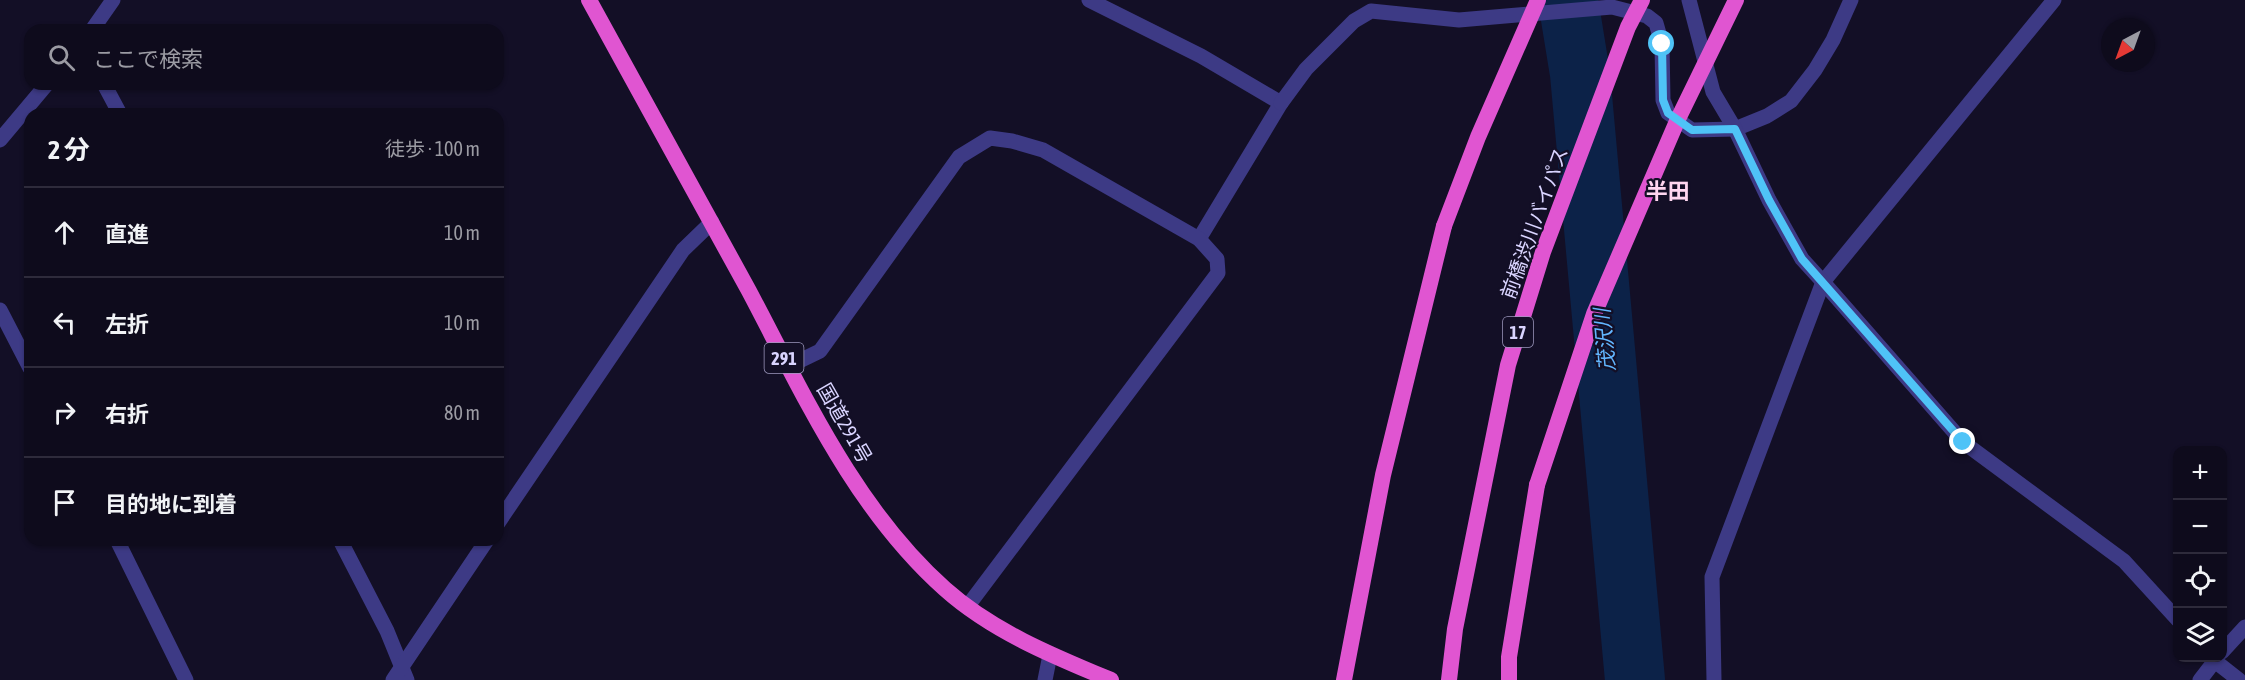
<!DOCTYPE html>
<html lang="ja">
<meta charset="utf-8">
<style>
body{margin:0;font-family:"Asap Condensed","Noto Sans JP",sans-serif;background:#1c1929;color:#f1f3f6}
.controls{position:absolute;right:18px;bottom:18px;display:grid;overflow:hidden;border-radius:12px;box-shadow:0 2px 4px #0004}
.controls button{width:54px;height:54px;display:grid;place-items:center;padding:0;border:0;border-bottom:2px solid #2e2b3b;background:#0e0b1c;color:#f1f3f6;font:30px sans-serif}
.compass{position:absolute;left:2101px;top:18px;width:54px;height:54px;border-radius:50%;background:#0e0b1c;box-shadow:0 2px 4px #0004;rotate:221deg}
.stop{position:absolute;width:18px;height:18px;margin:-14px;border:4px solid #4fc3f7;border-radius:50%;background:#fff}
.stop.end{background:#4fc3f7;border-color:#fff;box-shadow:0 2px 6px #0008}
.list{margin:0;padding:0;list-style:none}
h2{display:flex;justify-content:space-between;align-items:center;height:78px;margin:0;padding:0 24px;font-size:26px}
h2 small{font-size:20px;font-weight:400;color:#9b9ba3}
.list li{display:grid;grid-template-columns:39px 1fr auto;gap:18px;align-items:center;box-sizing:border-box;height:90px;padding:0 24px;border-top:2px solid #2e2b3b}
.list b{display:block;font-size:22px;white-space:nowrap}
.list em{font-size:20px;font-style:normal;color:#9b9ba3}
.icon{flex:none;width:33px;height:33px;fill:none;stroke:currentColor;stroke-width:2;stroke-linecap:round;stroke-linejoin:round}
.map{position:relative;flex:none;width:2245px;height:680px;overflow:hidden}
.search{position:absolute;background:#0e0b1c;box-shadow:0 2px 4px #0004;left:24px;top:24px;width:480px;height:66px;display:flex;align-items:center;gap:15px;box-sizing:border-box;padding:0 21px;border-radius:18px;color:#9b9ba3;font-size:22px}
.panel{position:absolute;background:#0e0b1c;box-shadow:0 2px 4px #0004;left:24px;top:108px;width:480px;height:438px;border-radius:18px}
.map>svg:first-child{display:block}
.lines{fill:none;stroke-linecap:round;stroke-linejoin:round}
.river{stroke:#0c2248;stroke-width:60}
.service{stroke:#3d3a85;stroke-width:15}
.minor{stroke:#3d3a85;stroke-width:15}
.tertiary{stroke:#3d3a85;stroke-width:15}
.trunk{stroke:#e055d1;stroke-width:16}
.trunk-bridge{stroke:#e055d1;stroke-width:16}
.route{stroke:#4fc3f7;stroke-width:8}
.labels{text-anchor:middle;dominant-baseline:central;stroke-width:4.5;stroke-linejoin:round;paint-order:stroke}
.shield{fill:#130f26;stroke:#9e99be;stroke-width:1.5}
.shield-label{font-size:18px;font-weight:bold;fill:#d9d4ff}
.street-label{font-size:20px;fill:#d9d4ff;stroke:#130f26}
.water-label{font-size:21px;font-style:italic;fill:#62b6ff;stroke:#130f26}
.quarter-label{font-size:22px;font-weight:bold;fill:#ffd6f0;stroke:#130f26}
</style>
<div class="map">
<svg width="2245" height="680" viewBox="0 0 2245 680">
<rect width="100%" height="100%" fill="#130f26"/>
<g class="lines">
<polyline class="river" points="1568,0 1580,74 1635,680"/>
<g class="service">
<polyline points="1089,0 1201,56 1281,103 1199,239"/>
<polyline points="104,84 120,114"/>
<polyline points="0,310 30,368"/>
<polyline points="789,366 820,351 959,157 990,138 1012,141 1043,150 1199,239 1217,259 1218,273 967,607"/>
<polyline points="117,540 186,680"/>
<polyline points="340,540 387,631 407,680"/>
</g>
<g class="minor">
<polyline points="92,30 113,0"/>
<polyline points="1281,103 1306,69 1354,21 1371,11 1459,20 1612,7 1647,16 1656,23 1662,44 1663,100 1668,113 1692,130 1735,129 1767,116 1791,101 1815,70 1833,40 1851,0"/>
<polyline points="0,140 47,84"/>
<polyline points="1823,282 1963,442 2124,561 2178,620"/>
<polyline points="498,523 683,250 712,222"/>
<polyline points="2222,652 2245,627"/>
<polyline points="2211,658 2239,680"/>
<polyline points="393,680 487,540"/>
<polyline points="1714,680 1712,577 1823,282 2054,0"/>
<polyline points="2200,680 2217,658"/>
</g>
<g class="tertiary">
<polyline points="1689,0 1713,92 1735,129 1769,200 1802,259 1823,282"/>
<polyline points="1045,680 1050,655"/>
</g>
<g class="trunk">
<path d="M589,0C642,97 696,193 749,291C804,395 855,509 945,589C992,631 1053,656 1111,680"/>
<polyline points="1344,680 1383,475 1444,226"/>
<polyline points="1509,680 1509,657 1537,485"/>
</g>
<g class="trunk-bridge">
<polyline points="1444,226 1478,137 1538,0"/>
<polyline points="1537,485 1594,314 1678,119 1736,0"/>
<polyline points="1449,680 1455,629 1508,365 1543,252 1628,27 1642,0"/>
</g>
</g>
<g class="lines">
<polyline class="route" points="1662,44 1663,100 1668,113 1692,130 1735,129 1769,200 1802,259 1963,442"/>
</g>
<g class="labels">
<g class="shield">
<rect x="1503" y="317" width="30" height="30" rx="4.5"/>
<rect x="764.5" y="343" width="39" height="30" rx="4.5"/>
</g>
<g class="shield-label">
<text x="1518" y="332">17</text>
<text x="784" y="358">291</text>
</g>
<g class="street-label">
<text transform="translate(1534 223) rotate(-70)">前橋渋川バイパス</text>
<text transform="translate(845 423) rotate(60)">国道291号</text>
</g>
<g class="water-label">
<text transform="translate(1604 340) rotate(-95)">茂沢川</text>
</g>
<g class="quarter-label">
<text x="1668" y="191">半田</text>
</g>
</g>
</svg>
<div class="controls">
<button>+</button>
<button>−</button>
<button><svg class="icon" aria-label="locate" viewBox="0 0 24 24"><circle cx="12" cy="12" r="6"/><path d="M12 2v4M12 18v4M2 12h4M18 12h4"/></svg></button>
<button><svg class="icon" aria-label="layers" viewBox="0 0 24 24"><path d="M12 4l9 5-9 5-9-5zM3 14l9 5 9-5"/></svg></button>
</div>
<svg class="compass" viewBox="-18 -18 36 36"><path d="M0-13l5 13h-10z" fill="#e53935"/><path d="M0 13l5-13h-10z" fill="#9b9ba3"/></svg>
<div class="stop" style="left:1662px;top:44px"></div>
<div class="stop end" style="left:1963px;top:442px"></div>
<div class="search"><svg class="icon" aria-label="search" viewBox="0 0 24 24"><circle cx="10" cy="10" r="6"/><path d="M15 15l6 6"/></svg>ここで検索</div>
<section class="panel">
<h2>2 分<small>徒歩 · 100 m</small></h2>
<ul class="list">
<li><svg class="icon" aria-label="ahead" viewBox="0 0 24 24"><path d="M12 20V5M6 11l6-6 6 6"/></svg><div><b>直進</b></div><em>10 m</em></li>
<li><svg class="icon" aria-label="left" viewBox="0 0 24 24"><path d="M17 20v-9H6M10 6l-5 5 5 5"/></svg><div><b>左折</b></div><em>10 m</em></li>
<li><svg class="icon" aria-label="right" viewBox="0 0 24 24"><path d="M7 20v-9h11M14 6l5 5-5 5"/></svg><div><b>右折</b></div><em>80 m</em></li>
<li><svg class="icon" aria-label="arrive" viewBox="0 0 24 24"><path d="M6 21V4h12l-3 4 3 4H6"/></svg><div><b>目的地に到着</b></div></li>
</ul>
</section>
</div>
